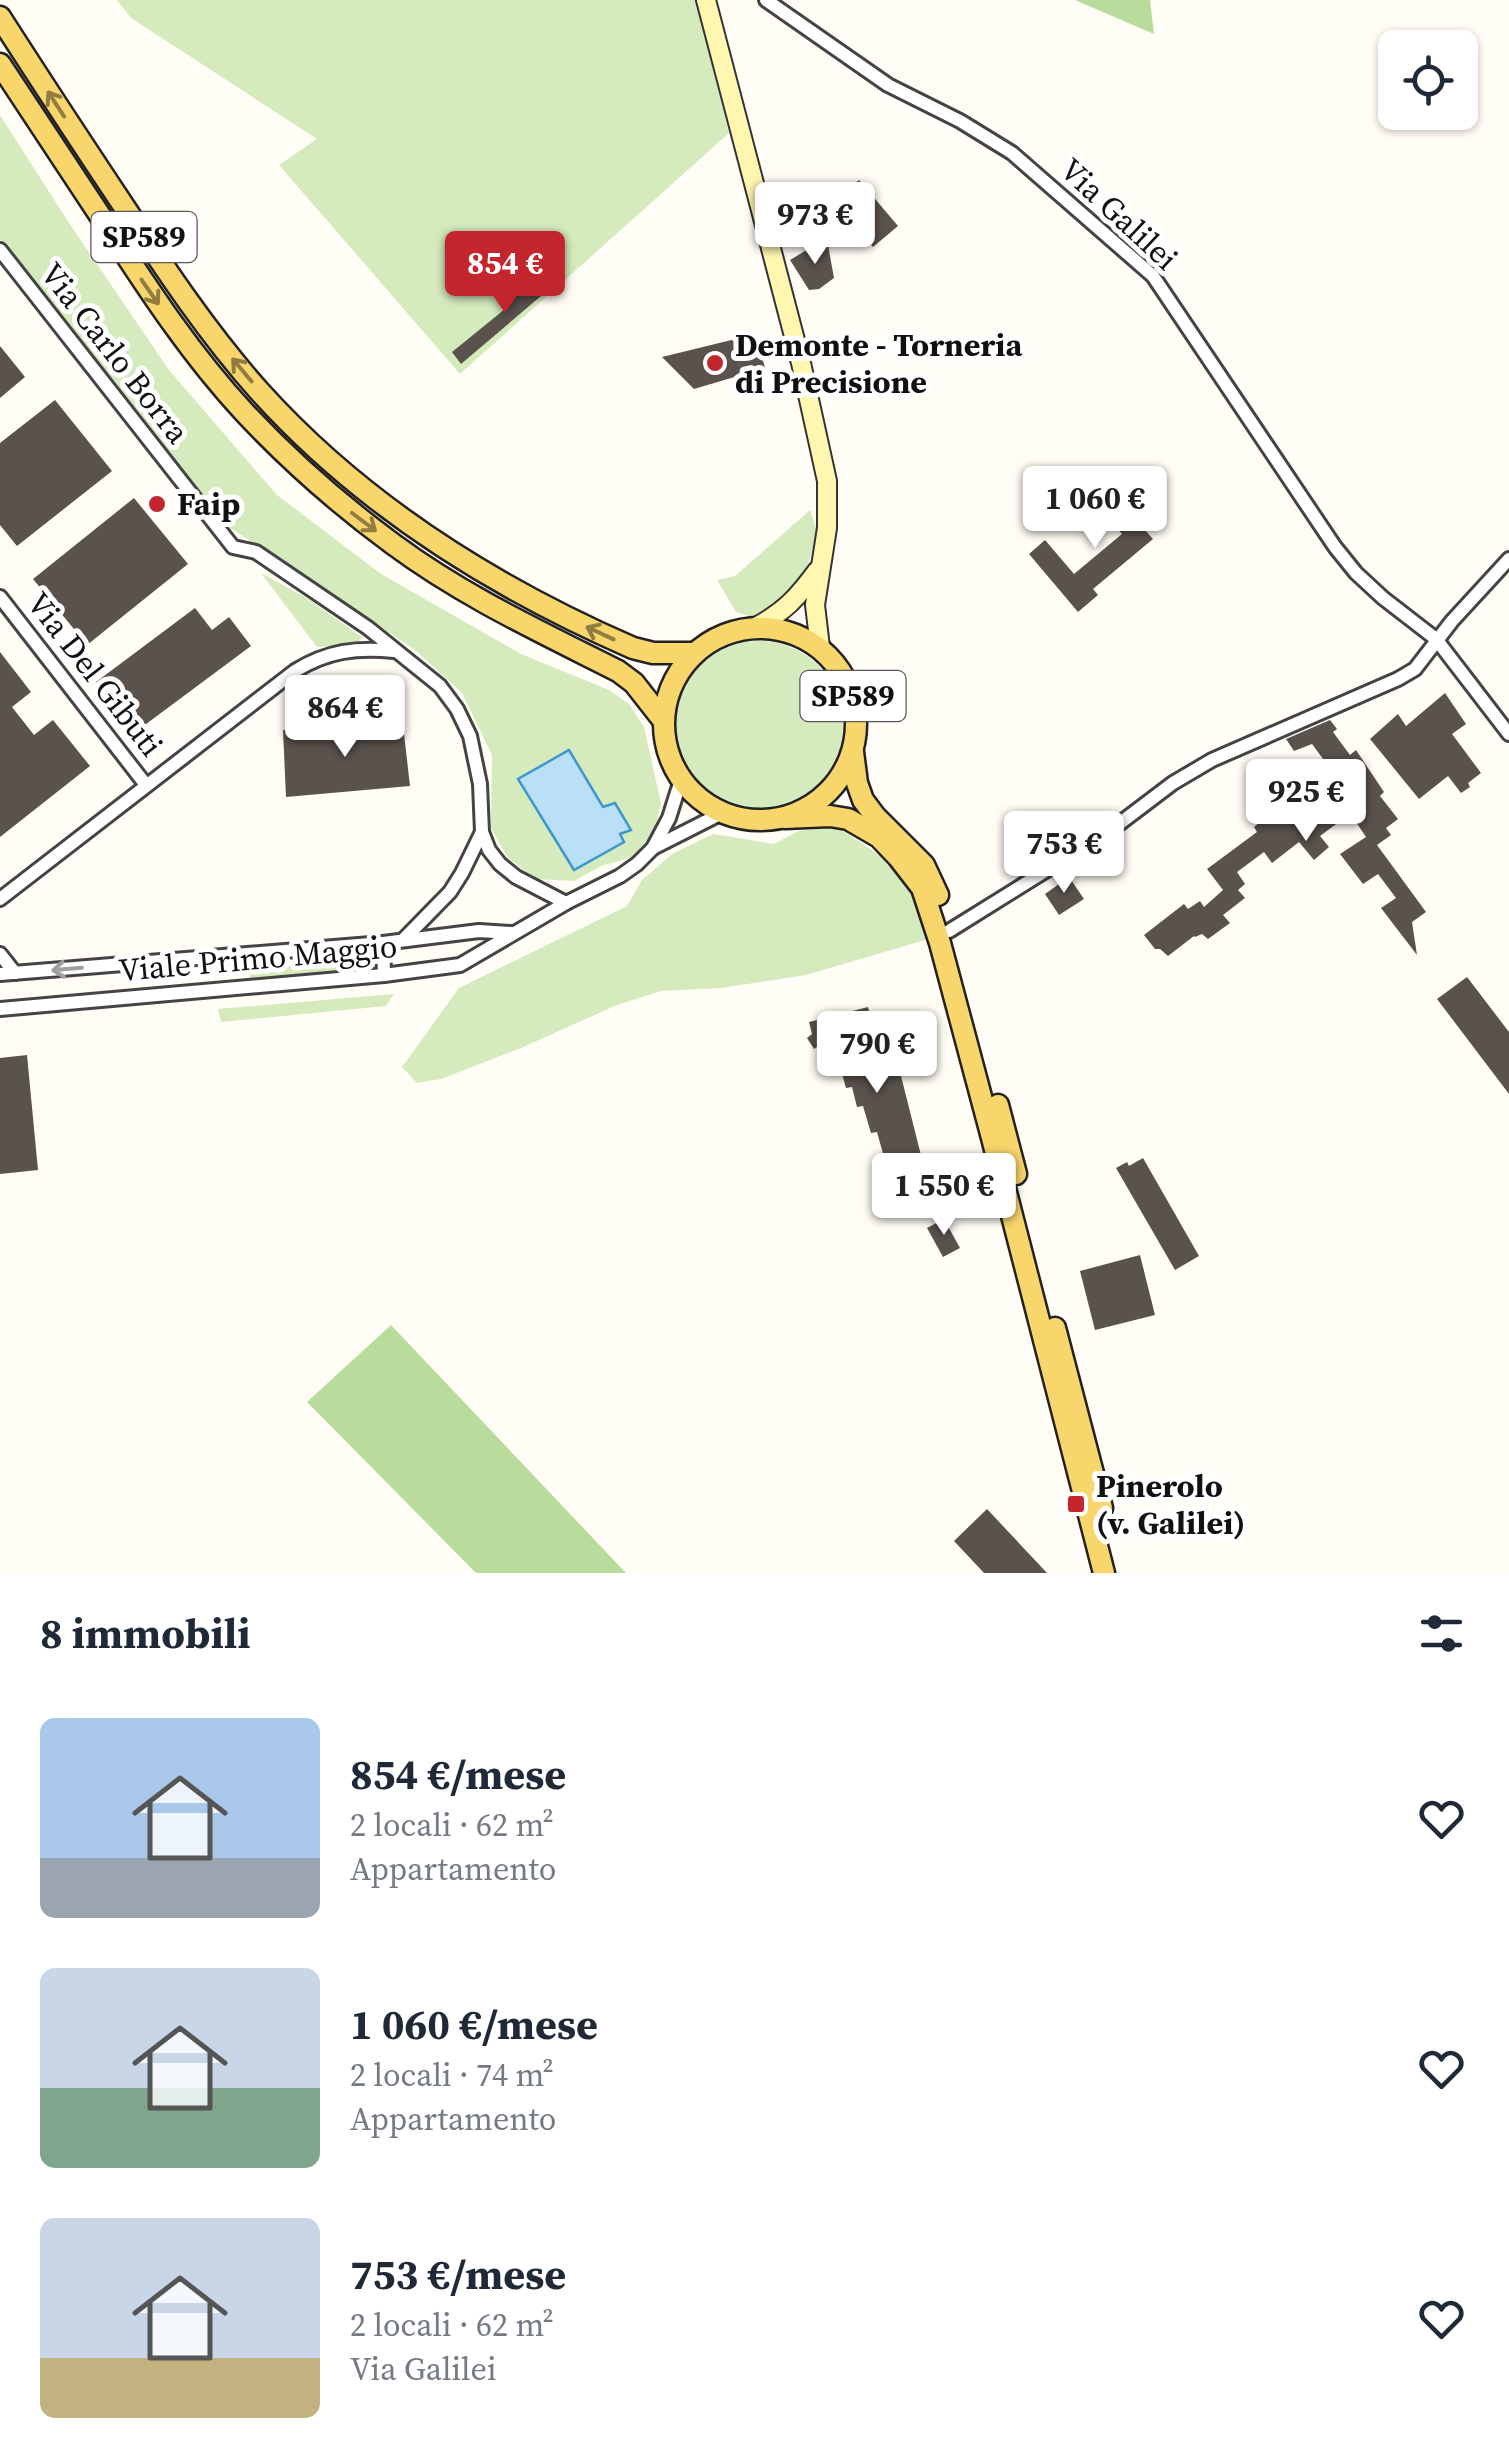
<!DOCTYPE html>
<html lang="it">
<meta charset="utf-8">
<style>
body{margin:0;font-family:"Source Serif 4",serif;background:#f2f2f3;color:#1f2937;height:100vh;display:flex;flex-direction:column;font-size:38px;white-space:nowrap}
*{box-sizing:border-box;margin:0}
p{font-size:32px;color:#747a83}
.icon{flex:none;width:55px;height:55px;fill:none;stroke:currentColor;stroke-width:2;stroke-linecap:round;stroke-linejoin:round}
.map{position:relative;height:1573px;overflow:hidden}
.drawer{display:flex;flex-direction:column;background:#fff;flex:1}
.drawer>*{flex:none}
.controls{position:absolute;left:1378px;top:30px;display:grid;gap:20px}
.controls a{display:grid;place-items:center;width:100px;height:100px;border-radius:15px;background:#fff;box-shadow:0 2px 8px #0004;font-size:50px}
.price{position:absolute;translate:-50% -85px;padding:0 22px;border-radius:10px;background:#fff;color:#222;font-size:32px;line-height:65px;filter:drop-shadow(0 2px 5px #0008)}
.price::after{content:'';position:absolute;left:50%;top:60px;width:30px;height:22px;margin-left:-15px;background:inherit;clip-path:polygon(0 0,100% 0,50% 100%)}
.price.on{background:#c4262e;color:#fff}
ul{padding:0;list-style:none}
li{display:flex;align-items:center;gap:30px;height:250px;padding:0 40px}
li span{display:grid;place-items:center;flex:none;width:280px;height:200px;border-radius:15px;color:#555}
li>.icon{margin-inline-start:auto}
span .icon{width:120px;height:120px;fill:#fffc;stroke-width:1}
li b{font-size:42px}
h2{display:flex;justify-content:space-between;align-items:center;height:120px;padding:0 40px;font-size:42px}
.map>svg:first-child{display:block}
.green{fill:#d5ebbd}
.forest{fill:#b9dc9c}
.water{fill:#b9e0f7;stroke:#3f96cf;stroke-width:2.5}
.building{fill:#5a524d}
.lines{fill:none;stroke-linecap:round;stroke-linejoin:round}
.street-casing{stroke:#444;stroke-width:18}
.secondary-casing{stroke:#333;stroke-width:22}
.primary-casing{stroke:#222;stroke-width:25}
.street{stroke:#fff;stroke-width:12}
.secondary{stroke:#fff6b0;stroke-width:18}
.primary{stroke:#f9d66b;stroke-width:20}
.oneway{stroke:#917d42}
.oneway2{stroke:#a0a0a0}
.poi-dot{fill:#c4262e;stroke:#fff;stroke-width:4}
.labels{text-anchor:middle;stroke-width:10;stroke-linejoin:round;paint-order:stroke}
.shield{fill:#fff;stroke:#585858;stroke-width:2.5}
.shield-label{font-size:30px;font-weight:bold;fill:#111}
.street-label{font-size:32px;fill:#111;stroke:#fff}
.poi-label{font-size:32px;font-weight:bold;fill:#111;stroke:#fff;text-anchor:start}
</style>
<div class="map">
<svg width="1509" height="1573" viewBox="0 0 1509 1573">
<rect width="100%" height="100%" fill="#fffdf5"/>
<!-- green -->
<g class="green">
<path d="M117,0H695L729,133L460,374L279,165L317,139L131,18Z"/>
<path d="M0,115L69,223L169,370L277,495L381,574L521,654L609,690L629,704L644,727L661,803L655,830L633,857L601,866L574,881L535,879L507,857L491,828L492,755L462,693L414,649L223,523L173,464L0,239Z"/>
<path d="M810,510L817,531L805,578L783,605L756,618L736,612L717,580L735,576Z"/>
<path d="M261,573L305,597L362,637L358,644L317,647Z"/>
<circle cx="759" cy="725" r="84"/>
<path d="M837,827L887,860L922,904L932,938L806,975L721,988L661,991L617,1005L521,1048L441,1079L417,1083L402,1067L459,988L627,906L642,880L672,854L713,834L774,844L798,831Z"/>
<path d="M356,960L360,964V970L355,974L250,982L249,970Z"/>
<path d="M394,994L386,1006L221,1022L218,1009Z"/>
</g>
<!-- forest -->
<g class="forest">
<path d="M1075,0H1150L1154,34Z"/>
<path d="M391,1325L626,1573H476L307,1402Z"/>
</g>
<!-- water -->
<path class="water" d="M569,750L603,807L615,803L631,830L620,834L624,842L574,870L518,779Z"/>
<!-- building -->
<g class="building">
<path d="M859,180L898,226L873,247L835,201Z"/>
<path d="M828,245L834,278L819,289L809,290L790,260L810,248Z"/>
<path d="M543,272L554,285L461,364L452,352L505,309L502,305Z"/>
<path d="M756,334L765,368L694,389L662,357Z"/>
<path d="M0,346L25,377L0,398Z"/>
<path d="M55,400L112,471L17,546L0,525V443Z"/>
<path d="M1095,475L1153,539L1093,589L1098,595L1078,612L1029,554L1045,540L1074,574L1122,534L1081,487Z"/>
<path d="M134,498L188,564L87,645L33,579Z"/>
<path d="M195,608L212,630L229,617L251,646L134,733L96,682Z"/>
<path d="M0,652L31,692L12,707L34,735L53,720L90,766L0,837Z"/>
<path d="M1445,693L1466,724L1452,734L1481,773L1468,783L1470,787L1461,793L1448,776L1419,799L1370,739L1398,714L1406,726Z"/>
<path d="M1330,720L1337,729L1333,732L1350,755L1356,750L1384,792L1380,796L1398,819L1386,828L1391,835L1377,845L1426,912L1412,922L1417,955L1381,908L1396,898L1378,874L1363,884L1340,854L1366,837L1352,816L1345,821L1343,819L1320,836L1329,847L1314,860L1299,842L1272,863L1264,852L1237,872L1245,884L1238,890L1245,898L1223,915L1230,923L1208,939L1202,934L1195,937L1194,936L1168,956L1160,949H1155L1144,935L1184,904L1188,909L1200,901L1204,907L1223,890L1207,869L1257,832L1254,827L1272,812L1276,816L1332,771L1312,744L1294,751L1286,739Z"/>
<path d="M403,725L410,786L286,797L283,730Z"/>
<path d="M1069,877L1084,899L1059,915L1045,894Z"/>
<path d="M1467,977L1509,1032V1094L1437,999Z"/>
<path d="M868,1007L883,1067L898,1064L932,1199L909,1205L893,1175L888,1160L885,1161L877,1132L871,1133L863,1106L857,1107L852,1087L846,1088L832,1037L814,1049L807,1038L812,1034L809,1022Z"/>
<path d="M27,1055L38,1170L0,1174V1058Z"/>
<path d="M1143,1158L1199,1256L1175,1270L1116,1168L1127,1162L1129,1166Z"/>
<path d="M944,1219L960,1248L943,1257L927,1228Z"/>
<path d="M1140,1255L1155,1315L1095,1330L1080,1271Z"/>
<path d="M987,1509L1047,1573H984L954,1541Z"/>
</g>
<g class="lines">
<defs>
<g id="street">
<path d="M766,0L888,85L960,121L1012,153L1153,276L1335,547L1356,573L1383,598L1436,639L1509,734"/>
<path d="M0,250L233,547L256,552L368,628L440,686L457,709L470,736L480,784L482,832L489,850L500,864L516,877L566,903"/>
<path d="M0,597L146,785"/>
<path d="M653,848L669,818L681,780"/>
<path d="M0,899L295,671C327,651 357,647 394,651"/>
<path d="M949,931L1111,830L1173,783L1212,760L1398,679L1415,669L1452,621L1509,559"/>
<path d="M403,940L450,892L462,873L482,832"/>
<path d="M383,943L384,975"/>
<path d="M0,954L15,973"/>
<path d="M0,974L383,943L479,931L511,933"/>
<path d="M0,1009L384,975L460,965L566,903L620,876L637,864L653,848L722,813"/>
</g>
<g id="secondary">
<path d="M706,0L801,363L827,481V528L815,605L820,647"/>
<path d="M756,627C785,611 797,598 817,571"/>
</g>
<g id="primary">
<path d="M0,17C41,81 83,145 125,208C167,272 209,335 260,392C363,506 493,587 633,648L653,653H694"/>
<path d="M0,64C35,117 70,170 105,223C148,289 191,355 245,413C290,461 340,505 393,544C463,596 541,632 618,671L634,683L663,720"/>
<circle cx="760" cy="724" r="96"/>
<path d="M853,752L857,783L863,800L875,816L924,865L938,895"/>
<path d="M785,818L830,816L848,819L879,837L898,857L922,888L940,943L991,1134L1104,1573"/>
<path d="M998,1105L1016,1174"/>
<path d="M1055,1328L1102,1508"/>
</g>
</defs>
<!-- street casing -->
<use href="#street" class="street-casing"/>
<!-- secondary casing -->
<use href="#secondary" class="secondary-casing"/>
<!-- primary casing -->
<use href="#primary" class="primary-casing"/>
<!-- street -->
<use href="#street" class="street"/>
<!-- secondary -->
<use href="#secondary" class="secondary"/>
<!-- primary -->
<use href="#primary" class="primary"/>
</g>
<!-- one-way arrows -->
<defs><path id="oneway-shaft" d="M-6 0H5M1.5-3L5.5 0L1.5 3" fill="none" stroke-width="1.6" stroke-linecap="round" stroke-linejoin="round" transform="scale(2.5)"/></defs>
<g class="oneway">
<use href="#oneway-shaft" transform="translate(56 104) rotate(-123)"/>
<use href="#oneway-shaft" transform="translate(150 292) rotate(55)"/>
<use href="#oneway-shaft" transform="translate(242 370) rotate(-130)"/>
<use href="#oneway-shaft" transform="translate(364 522) rotate(37)"/>
<use href="#oneway-shaft" transform="translate(600 633) rotate(-155)"/>
</g>
<use class="oneway2" href="#oneway-shaft" transform="translate(67 969) rotate(175)"/>
<!-- markers -->
<g class="poi-dot">
<circle cx="715" cy="363" r="10"/>
<circle cx="157" cy="504" r="10"/>
<rect x="1066" y="1494" width="20" height="20" rx="5"/>
</g>
<g class="labels">
<!-- shield labels -->
<g class="shield">
<rect x="91.5" y="212" width="105" height="50" rx="8"/>
<rect x="800.5" y="671" width="105" height="50" rx="8"/>
</g>
<g class="shield-label">
<text x="144" y="247">SP589</text>
<text x="853" y="706">SP589</text>
</g>
<!-- street labels -->
<g class="street-label">
<text transform="translate(1119 214) rotate(43)" y="11">Via Galilei</text>
<text transform="translate(115 353) rotate(52)" y="11">Via Carlo Borra</text>
<text transform="translate(95 674) rotate(52)" y="11">Via Del Gibuti</text>
<text transform="translate(258 958) rotate(-5)" y="11">Viale Primo Maggio</text>
</g>
<!-- poi labels -->
<g class="poi-label">
<text x="735" y="356">Demonte - Torneria<tspan x="735" dy="37">di Precisione</tspan></text>
<text x="177" y="515">Faip</text>
<text x="1096" y="1497">Pinerolo<tspan x="1096" dy="37">(v. Galilei)</tspan></text>
</g>
</g>
</svg>
<div class="controls">
<a><svg class="icon" aria-label="locate" viewBox="0 0 24 24"><circle cx="12" cy="12" r="6"/><path d="M12 2v4M12 18v4M2 12h4M18 12h4"/></svg></a>
</div>
<b class="price" style="left:815px;top:267px">973 €</b>
<b class="price on" style="left:505px;top:316px">854 €</b>
<b class="price" style="left:1095px;top:551px">1 060 €</b>
<b class="price" style="left:345px;top:760px">864 €</b>
<b class="price" style="left:1306px;top:844px">925 €</b>
<b class="price" style="left:1064px;top:896px">753 €</b>
<b class="price" style="left:877px;top:1096px">790 €</b>
<b class="price" style="left:944px;top:1238px">1 550 €</b>
</div>
<section class="drawer">
<h2>8 immobili<svg class="icon" aria-label="filters" viewBox="0 0 24 24"><path d="M4 7h16M4 17h16"/><circle cx="9" cy="7" r="2"/><circle cx="15" cy="17" r="2"/></svg></h2>
<ul>
<li><span style="background:linear-gradient(#a9c7e8 70%,#9aa5b1 0)"><svg class="icon" aria-label="home" viewBox="0 0 24 24"><path d="M3 11l9-7 9 7M6 9v11h12V9"/></svg></span><div><b>854 €/mese</b><p>2 locali · 62 m²</p><p>Appartamento</p></div><svg class="icon" aria-label="heart" viewBox="0 0 24 24"><path d="M12 20l-8-8c-3-5 5-10 8-4 3-6 11-1 8 4z"/></svg></li>
<li><span style="background:linear-gradient(#c9d6e8 60%,#7fa58c 0)"><svg class="icon" aria-label="home" viewBox="0 0 24 24"><path d="M3 11l9-7 9 7M6 9v11h12V9"/></svg></span><div><b>1 060 €/mese</b><p>2 locali · 74 m²</p><p>Appartamento</p></div><svg class="icon" aria-label="heart" viewBox="0 0 24 24"><path d="M12 20l-8-8c-3-5 5-10 8-4 3-6 11-1 8 4z"/></svg></li>
<li><span style="background:linear-gradient(#c9d6e8 70%,#c2b280 0)"><svg class="icon" aria-label="home" viewBox="0 0 24 24"><path d="M3 11l9-7 9 7M6 9v11h12V9"/></svg></span><div><b>753 €/mese</b><p>2 locali · 62 m²</p><p>Via Galilei</p></div><svg class="icon" aria-label="heart" viewBox="0 0 24 24"><path d="M12 20l-8-8c-3-5 5-10 8-4 3-6 11-1 8 4z"/></svg></li>
</ul>
</section>
